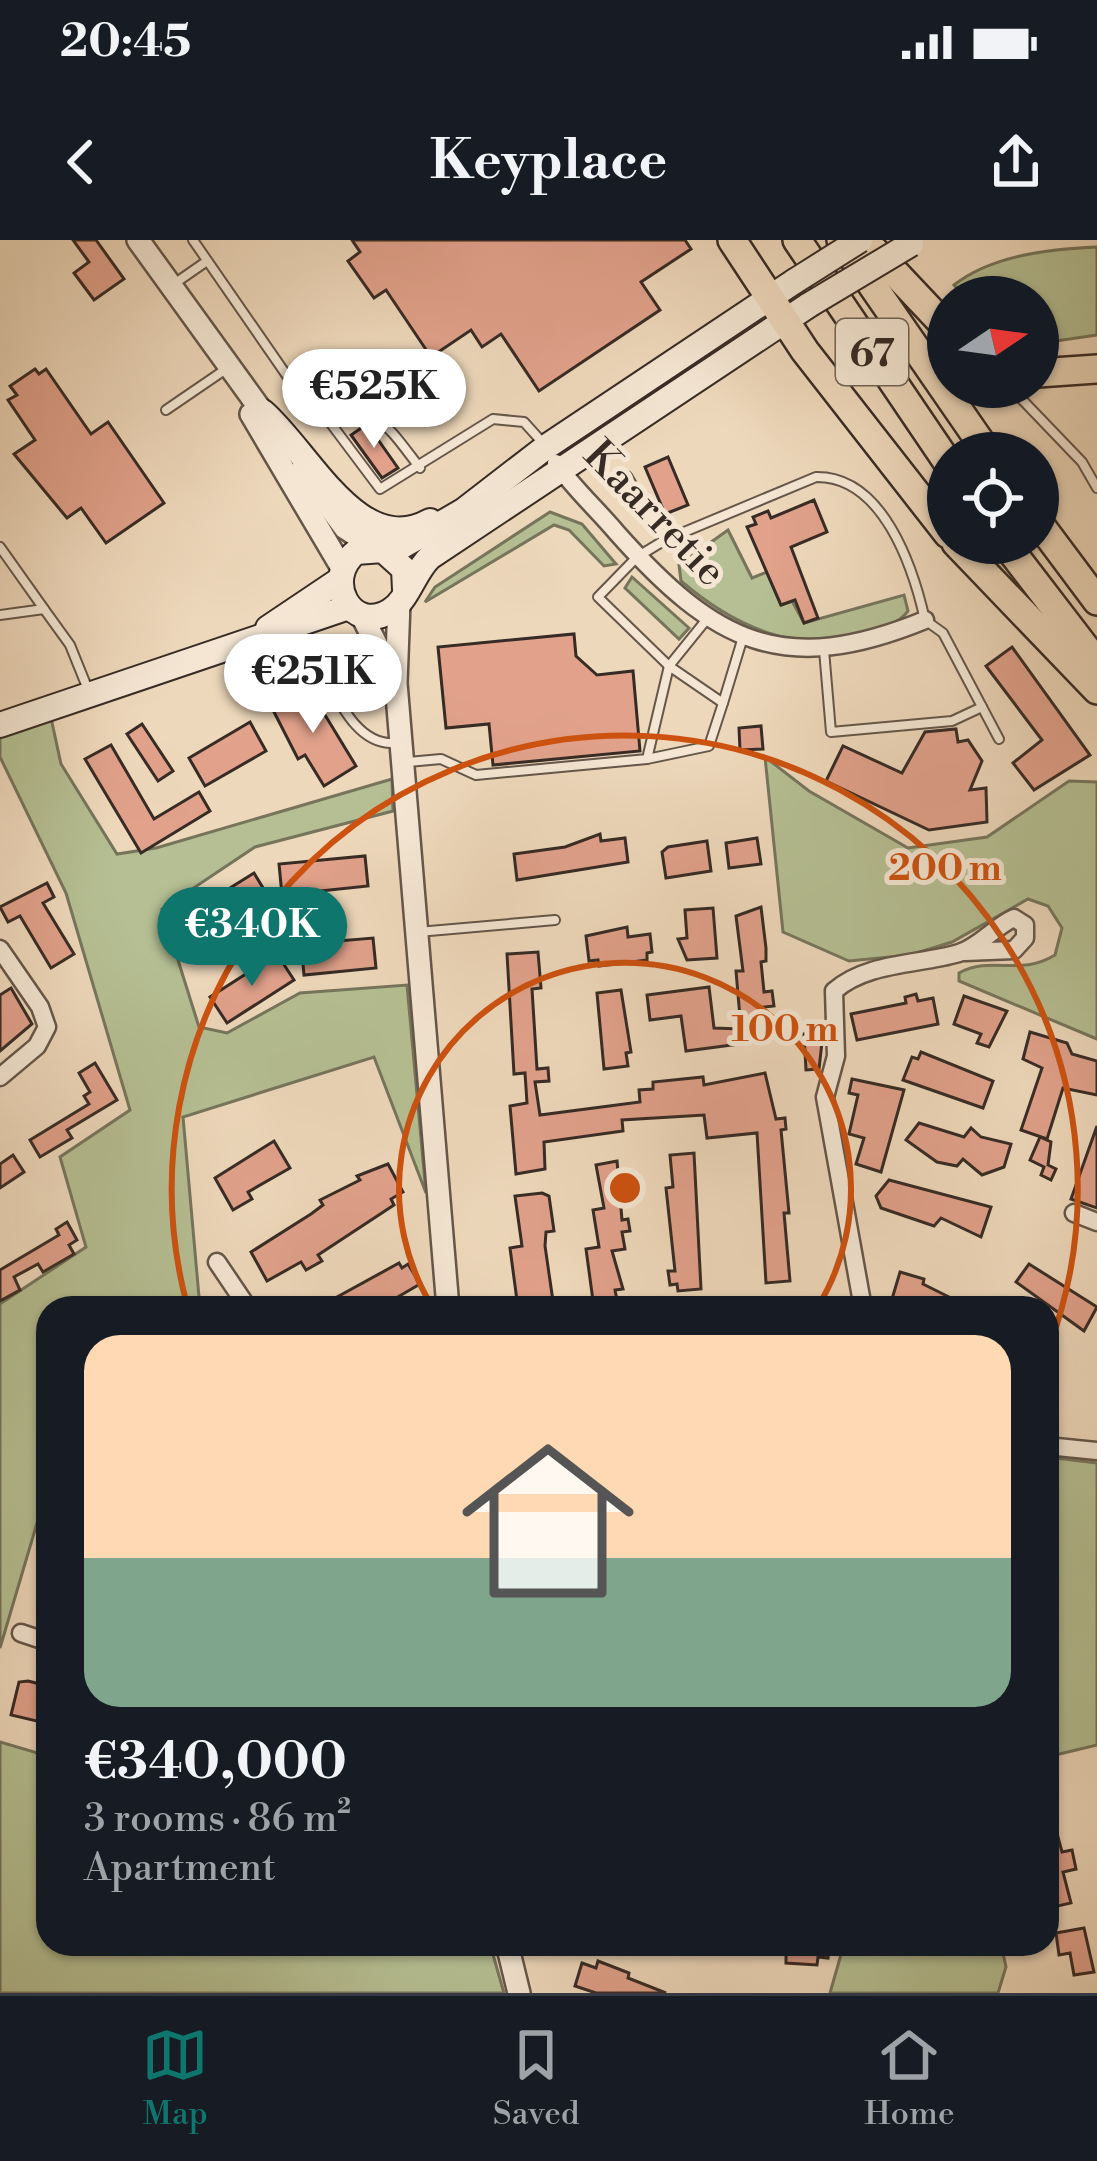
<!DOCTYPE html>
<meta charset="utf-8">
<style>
body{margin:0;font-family:"Libre Bodoni",serif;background:#242831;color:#f1f3f6;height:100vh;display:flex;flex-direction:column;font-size:45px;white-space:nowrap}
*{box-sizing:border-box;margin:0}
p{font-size:39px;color:#9ea1a6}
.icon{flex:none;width:66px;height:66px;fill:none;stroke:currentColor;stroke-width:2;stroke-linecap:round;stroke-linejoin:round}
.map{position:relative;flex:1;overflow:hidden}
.drawer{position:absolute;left:36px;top:1056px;width:1023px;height:660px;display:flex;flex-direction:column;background:#171b24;border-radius:36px;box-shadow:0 3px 9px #0004}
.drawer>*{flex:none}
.needle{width:78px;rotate:77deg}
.controls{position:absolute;left:927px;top:36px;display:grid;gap:24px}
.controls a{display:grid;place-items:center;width:132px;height:132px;border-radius:50%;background:#171b24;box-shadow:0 3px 9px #0004;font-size:60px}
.price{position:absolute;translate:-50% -102px;padding:0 27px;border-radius:42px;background:#fff;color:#222;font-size:39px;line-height:78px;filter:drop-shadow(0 3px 6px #0008)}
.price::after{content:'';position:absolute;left:50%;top:72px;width:36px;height:27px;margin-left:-18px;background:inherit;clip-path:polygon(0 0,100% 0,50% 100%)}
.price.selected{background:#0f766e;color:#fff}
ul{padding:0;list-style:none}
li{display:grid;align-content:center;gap:24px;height:636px;padding:0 48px}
li span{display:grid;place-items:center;height:372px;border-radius:36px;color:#555}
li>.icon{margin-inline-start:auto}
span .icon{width:216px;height:216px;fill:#fffc;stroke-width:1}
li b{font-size:51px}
.status{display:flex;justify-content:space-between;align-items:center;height:84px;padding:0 60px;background:#171b24;direction:ltr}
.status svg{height:33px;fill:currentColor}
header{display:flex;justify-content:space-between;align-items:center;height:156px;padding:0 48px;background:#171b24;font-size:54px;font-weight:700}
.tabs{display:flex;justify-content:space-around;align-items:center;height:168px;border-top:3px solid #363941;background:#171b24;font-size:33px;color:#9ea1a6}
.tabs a{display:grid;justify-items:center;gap:6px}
.tabs .selected{color:#0f766e}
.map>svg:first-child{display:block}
.green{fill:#b5bf93;stroke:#76755c;stroke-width:3}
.building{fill:#e1a18b;stroke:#372b25;stroke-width:3}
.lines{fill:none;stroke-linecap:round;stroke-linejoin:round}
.service-casing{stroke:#65564a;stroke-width:12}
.minor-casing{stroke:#65564a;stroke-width:21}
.tertiary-casing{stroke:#65564a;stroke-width:26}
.secondary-casing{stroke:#372b25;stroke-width:28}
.trunk-casing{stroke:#372b25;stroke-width:32}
.service{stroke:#f4e6d3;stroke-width:8}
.minor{stroke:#f4e6d3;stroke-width:16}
.tertiary{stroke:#f4e6d3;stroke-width:21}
.secondary{stroke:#f4e6d3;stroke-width:24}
.trunk{stroke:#eed8bb;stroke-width:27}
.secondary-bridge-casing{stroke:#372b25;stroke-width:28;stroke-linecap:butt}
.secondary-bridge{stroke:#f4e6d3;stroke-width:24}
.ring{fill:none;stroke:#cd5210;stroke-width:6}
.labels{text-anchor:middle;stroke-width:10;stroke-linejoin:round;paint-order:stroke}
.shield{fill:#f4e6d3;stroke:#706359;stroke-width:3}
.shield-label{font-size:39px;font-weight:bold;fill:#372b25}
.street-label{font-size:42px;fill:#372b25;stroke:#f4e6d3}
.centre{fill:#cd5210;stroke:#f4e6d3;stroke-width:6}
.ring-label{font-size:36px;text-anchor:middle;font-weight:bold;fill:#cd5210;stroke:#f4e6d3;stroke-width:10;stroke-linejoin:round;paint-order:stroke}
</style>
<div class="status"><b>20:45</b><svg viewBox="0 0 49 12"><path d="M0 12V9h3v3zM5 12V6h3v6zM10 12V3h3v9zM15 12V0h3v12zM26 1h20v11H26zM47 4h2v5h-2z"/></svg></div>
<header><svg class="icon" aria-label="back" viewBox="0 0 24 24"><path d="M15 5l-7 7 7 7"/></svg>Keyplace<svg class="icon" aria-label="share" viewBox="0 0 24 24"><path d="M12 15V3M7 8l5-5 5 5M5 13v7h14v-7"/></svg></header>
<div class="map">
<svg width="1097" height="1753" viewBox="0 0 1097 1753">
<rect width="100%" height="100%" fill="#eed8bb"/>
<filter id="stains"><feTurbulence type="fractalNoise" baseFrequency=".00167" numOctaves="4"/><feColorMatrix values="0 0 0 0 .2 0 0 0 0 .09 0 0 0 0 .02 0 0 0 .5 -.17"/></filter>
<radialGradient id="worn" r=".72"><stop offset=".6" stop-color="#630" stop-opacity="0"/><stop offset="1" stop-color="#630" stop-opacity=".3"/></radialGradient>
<!-- green -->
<g class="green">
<path d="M1097,7V95L1042,103L1038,57H964L954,45C992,15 1050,9 1097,7Z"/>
<path d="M550,272L582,284L616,324L604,326L569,290L554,285L425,362L435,347Z"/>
<path d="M728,290L752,338L767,332L781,365L792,361L804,383L904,355L908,371C897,385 885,387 868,393C800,418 732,385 681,341L679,325Z"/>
<path d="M632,337L689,388L679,399L625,348Z"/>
<path d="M51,478L61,524L117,614L156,608L392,539L393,571L255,607L162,669L199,787L227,793L300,753L407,745L426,953L374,817L183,877L200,1068H48V1246L0,1408V1064L86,1007L60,917L130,870L66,653L0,517V495Z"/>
<path d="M765,517L809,551L908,608L987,597L1069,541L1097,542V799L959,741V733C992,715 1019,737 1055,715L1062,688L1048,666L1028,659L952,702L910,715L849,721L783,692Z"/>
<path d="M1047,1217L1097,1223V1505L1047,1517Z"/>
<path d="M0,1502L48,1516V1704H490L504,1753H0Z"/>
<path d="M844,1704H1001L1006,1727L998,1753H830Z"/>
</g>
<!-- building -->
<g class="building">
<path d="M73,0H96L124,39L94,60L74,33L89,22Z"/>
<path d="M352,0H685L691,9L641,42L660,70L539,151L501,94L482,107L471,90L431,117L386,50L374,58L348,21L360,12Z"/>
<path d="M35,129L39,134L46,129L91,194L108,182L164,263L106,303L81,268L67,278L14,214L35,200L8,160L17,155L10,146Z"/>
<path d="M367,184L398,228L382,238L351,195Z"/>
<path d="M668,217L688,265L665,274L645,227Z"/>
<path d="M814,260L827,292L791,307L818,378L804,383L795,360L781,365L747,287L756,284L753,277L768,271L771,278Z"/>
<path d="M574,394L576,416L597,435L633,431L640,511L493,525L489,484L446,488L438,407Z"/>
<path d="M1012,407L1090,515L1034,550L1013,523L1042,500L986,426Z"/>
<path d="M308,447L356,526L324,546L305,515L298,519L272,468Z"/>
<path d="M250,482L266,511L205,546L189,518Z"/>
<path d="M142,484L173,531L158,541L127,494Z"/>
<path d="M761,486L763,509L740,510L739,488Z"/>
<path d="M956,489L958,502L968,500L982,521L970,550L986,548L987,582L929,590L826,541L843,506L902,533L925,492Z"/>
<path d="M111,505L154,579L199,552L210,571L141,613L85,519Z"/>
<path d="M600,594L601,601L625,598L628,622L517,640L514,614L565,607Z"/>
<path d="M757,598L761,624L729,628L726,603Z"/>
<path d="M707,601L711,631L666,638L662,612L668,607Z"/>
<path d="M365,616L368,646L282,655L279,624Z"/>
<path d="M254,633L271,661L202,704L185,676Z"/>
<path d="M47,643L54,657L43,663L74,714L51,728L20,676L8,682L0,667Z"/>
<path d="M761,667L766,708V721L761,722L764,752L772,751L774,766L764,767L769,800L686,811L681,776L650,780L647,755L709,747L714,788L741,789L736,731H743L736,676Z"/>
<path d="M713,668L717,718L687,720L678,699L687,698L685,670Z"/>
<path d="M627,687L628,697L650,694L652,712L647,713V720L599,726L598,720L589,721L586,696Z"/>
<path d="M373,698L376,728L304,735L301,704Z"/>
<path d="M538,712L541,748L532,749L537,829L548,828L549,841L535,842L540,875L640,862L639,850L653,849V842L703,837L704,845L765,833L776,879L785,878L786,889L781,890L789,973H784L790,1041L766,1043L757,893L707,898L704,875L622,880L623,891L544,902L545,929L516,934L510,866L527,863L525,833L514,834L507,714Z"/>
<path d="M277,714L294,740L227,783L210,757Z"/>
<path d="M11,748L32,784L0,811V755Z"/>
<path d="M621,750L631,812L626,813L628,826L604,829L597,753Z"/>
<path d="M916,754L918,761L933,758L938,784L857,800L851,774L906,763L905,757Z"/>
<path d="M964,756L1007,771L989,807L977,803L981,794L954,784Z"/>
<path d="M1030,792L1067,803L1072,814L1097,821V855L1063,848L1047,899L1021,890L1042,828L1023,819Z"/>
<path d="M823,793L819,829L806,830L804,794Z"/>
<path d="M921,812L993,841L983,868L903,840L912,817L918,819Z"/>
<path d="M95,823L117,860L67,890L72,898L40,917L30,900L89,864L84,856L90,852L79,833Z"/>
<path d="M852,839L904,850L881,932L856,924L864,898L849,894L858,855L849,853Z"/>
<path d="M919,883L964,897L971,888L981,897L1011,904L1004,927L982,935L963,919L957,926L937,922L906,900Z"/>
<path d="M1097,886V968L1071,959Z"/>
<path d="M1040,897L1051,902L1048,925L1056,929L1051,940L1041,935L1044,927L1030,920Z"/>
<path d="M274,901L290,928L248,952L252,959L233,970L215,938Z"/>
<path d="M694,913L701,1049L678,1051L677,1044L670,1045L668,1031H675L666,948L673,947L670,915Z"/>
<path d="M13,915L24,932L0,948V924Z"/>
<path d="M617,921L622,980L628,979L630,991L622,992L625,1009L612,1011L623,1049L615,1050L618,1065L594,1068L586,1009L599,1007L593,970L604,968L596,925Z"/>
<path d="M388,924L403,952L391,959L394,965L318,1015L322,1021L306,1030L301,1022L267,1041L251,1012L311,974L323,965L320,960L360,940L357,936Z"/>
<path d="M889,940L991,967L981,997L941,978L934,986L881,968L876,956Z"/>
<path d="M542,953L549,956L554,991L546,992L545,1006L554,1068H518L510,1008L522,1006L515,956Z"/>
<path d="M67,982L77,1000L69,1005L74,1014L43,1032L38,1024L14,1037L20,1050L0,1061V1030L59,995L56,989Z"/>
<path d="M399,1023L402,1028L408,1024L420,1044L379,1068H317Z"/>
<path d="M1029,1024L1097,1067L1084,1091L1016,1042Z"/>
<path d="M900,1032L924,1039L923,1044L971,1068H911L892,1059Z"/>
<path d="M28,1441L48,1446L45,1483L11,1475L19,1442Z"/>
<path d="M1051,1571L1062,1612L1072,1610L1076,1629L1063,1632L1071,1663L1049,1668L1047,1572Z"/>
<path d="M1084,1688L1094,1732L1074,1735L1070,1713L1059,1715L1056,1693Z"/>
<path d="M786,1704H829L828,1718L818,1717L817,1725L786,1723Z"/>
<path d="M598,1721L629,1733L628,1738L666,1753H596L575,1746L582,1723L596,1728Z"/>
</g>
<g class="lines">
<defs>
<g id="service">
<path d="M193,0L292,143L302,145L380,249L493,179L524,182L543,203"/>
<path d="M171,46L207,21"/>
<path d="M1010,147L1082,222L1097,248"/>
<path d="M166,170L226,129"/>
<path d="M321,173C380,167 386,184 420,228"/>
<path d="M627,236L665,300"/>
<path d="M0,307L44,369"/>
<path d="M0,375L44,369L70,405L89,452"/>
<path d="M743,397L723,463L669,426L598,357L637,317L665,300L816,237C883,236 913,327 925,380L943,393L999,499"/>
<path d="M824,410L831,492L952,481L982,467"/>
<path d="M317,423C336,454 355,506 395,503"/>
<path d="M647,519L709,506L723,463"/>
<path d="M408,522L441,519L476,535L647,519L669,426L707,379"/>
<path d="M418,692L555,680"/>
</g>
<g id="minor">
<path d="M556,223C574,249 597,269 617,293C715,403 783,438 925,380"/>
<path d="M0,709L40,767L47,787L37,806L0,837"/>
<path d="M1074,973L1097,982"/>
<path d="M217,1022L248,1068"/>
<path d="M863,1068L825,857L836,816L834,751C867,722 918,725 959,713C979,707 994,687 1014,678L1025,685V698L1014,710L965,712"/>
<path d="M1047,1206L1097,1211"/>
<path d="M21,1393L48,1402"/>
</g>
<g id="tertiary">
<path d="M138,0L271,184"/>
<path d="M251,174L342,328"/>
<path d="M302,230L345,288L376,308"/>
<path d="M399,363L396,443L448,1068"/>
<path d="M361,374L393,437"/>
<path d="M507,1704L519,1753"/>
</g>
<g id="secondary">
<path d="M263,172C310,213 359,320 430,281"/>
<path d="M390,313L463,271L546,207L795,41"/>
<path d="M405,350L404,329L383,310L356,312C322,339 351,395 390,371C408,360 414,332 430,317L809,65"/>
<path d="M268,388L338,341"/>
<path d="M0,485L349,367"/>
</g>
<g id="trunk">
<path d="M732,0L805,111L948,294"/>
<path d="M797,0L948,223"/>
<path d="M841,0L988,213"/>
<path d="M864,0L948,89"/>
<path d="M1038,133L1097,129"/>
<path d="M1038,282L1097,361"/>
<path d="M956,303L1097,450"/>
<path d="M1005,303L1097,423"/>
</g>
</defs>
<!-- service casing -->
<use href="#service" class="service-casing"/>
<!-- minor casing -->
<use href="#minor" class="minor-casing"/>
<!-- tertiary casing -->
<use href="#tertiary" class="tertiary-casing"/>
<!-- secondary casing -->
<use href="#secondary" class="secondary-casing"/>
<!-- trunk casing -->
<use href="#trunk" class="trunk-casing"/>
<!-- service -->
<use href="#service" class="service"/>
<!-- minor -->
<use href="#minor" class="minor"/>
<!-- tertiary -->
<use href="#tertiary" class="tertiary"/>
<!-- secondary -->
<use href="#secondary" class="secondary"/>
<!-- trunk -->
<use href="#trunk" class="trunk"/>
<defs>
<g id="secondary-bridge">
<path d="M795,41L860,0"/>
<path d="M809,65L911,4"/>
</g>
</defs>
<!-- secondary-bridge casing -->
<use href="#secondary-bridge" class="secondary-bridge-casing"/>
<!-- secondary-bridge -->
<use href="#secondary-bridge" class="secondary-bridge"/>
</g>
<!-- distance rings -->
<g class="ring">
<path d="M433 1068A226 226 0 1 1 817 1068"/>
<path d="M187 1065A453 453 0 1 1 1048 1110"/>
</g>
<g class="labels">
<!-- shield labels -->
<rect class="shield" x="836" y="79" width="72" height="66" rx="9"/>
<g class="shield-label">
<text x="872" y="126">67</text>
</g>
<!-- street labels -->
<g class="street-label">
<text transform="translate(656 272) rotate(46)" y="15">Kaarretie</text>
</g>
</g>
<circle cx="625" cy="948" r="18" class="centre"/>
<g class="ring-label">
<text x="945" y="640">200 m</text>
<text x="785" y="801">100 m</text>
</g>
<rect width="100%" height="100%" filter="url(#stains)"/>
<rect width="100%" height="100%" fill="url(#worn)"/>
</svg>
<div class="controls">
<a><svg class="needle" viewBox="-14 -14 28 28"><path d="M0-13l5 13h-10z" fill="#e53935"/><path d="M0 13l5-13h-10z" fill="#9ea1a6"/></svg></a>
<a><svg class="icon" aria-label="locate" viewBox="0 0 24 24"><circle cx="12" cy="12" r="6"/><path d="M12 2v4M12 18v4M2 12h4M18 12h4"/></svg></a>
</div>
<b class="price" style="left:374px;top:211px">€525K</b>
<b class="price" style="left:313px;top:496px">€251K</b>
<b class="price selected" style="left:252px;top:749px">€340K</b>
<section class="drawer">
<ul>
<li><span style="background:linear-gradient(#ffd9b3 60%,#7fa58c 0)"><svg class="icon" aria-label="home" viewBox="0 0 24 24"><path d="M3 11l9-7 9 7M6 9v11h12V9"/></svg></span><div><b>€340,000</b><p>3 rooms · 86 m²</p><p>Apartment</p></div></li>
</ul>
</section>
</div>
<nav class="tabs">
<a class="selected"><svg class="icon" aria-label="map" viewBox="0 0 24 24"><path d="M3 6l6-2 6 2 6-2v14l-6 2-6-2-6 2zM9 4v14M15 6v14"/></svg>Map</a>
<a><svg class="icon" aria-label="saved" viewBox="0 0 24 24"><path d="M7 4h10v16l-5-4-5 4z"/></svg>Saved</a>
<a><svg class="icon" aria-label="home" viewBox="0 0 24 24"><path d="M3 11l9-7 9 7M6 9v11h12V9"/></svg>Home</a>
</nav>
